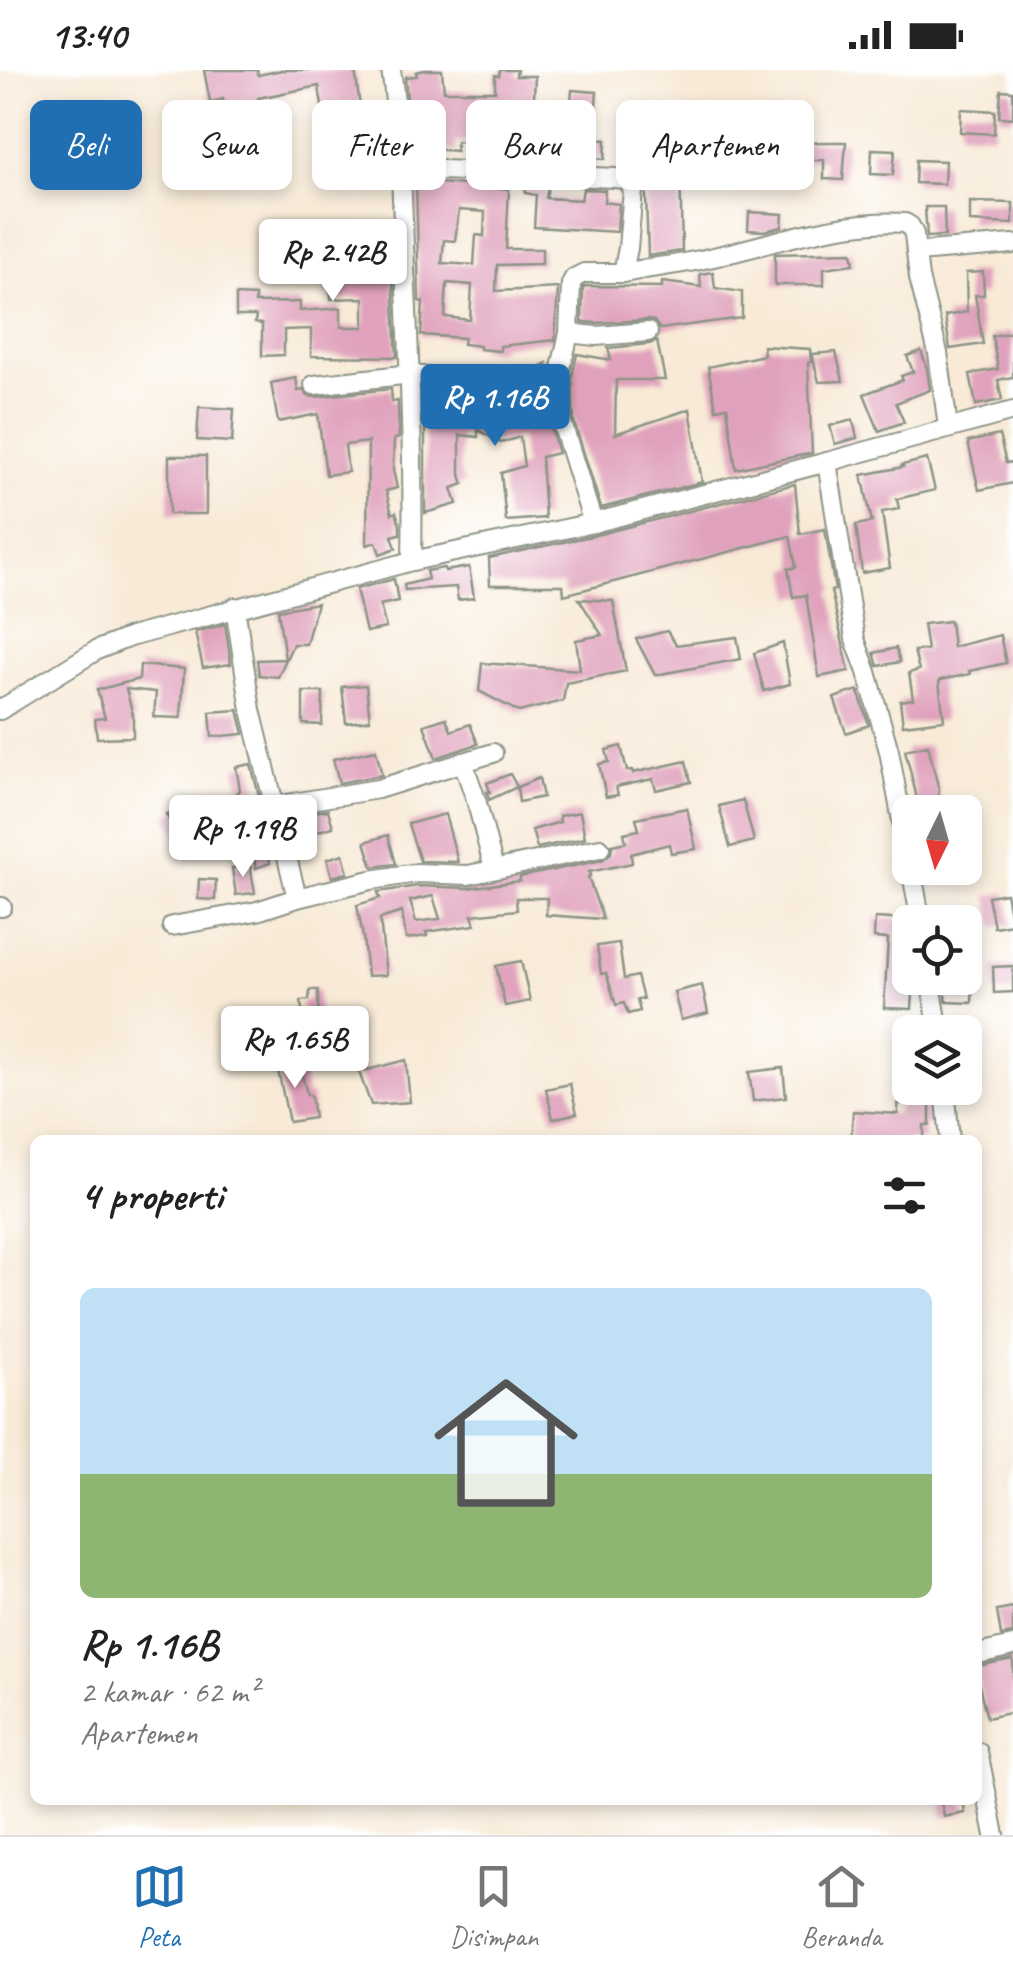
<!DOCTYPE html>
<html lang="id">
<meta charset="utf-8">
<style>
body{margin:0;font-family:Caveat,sans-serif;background:#f6f6f6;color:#222;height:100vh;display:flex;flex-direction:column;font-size:38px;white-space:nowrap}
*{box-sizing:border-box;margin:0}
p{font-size:32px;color:#767676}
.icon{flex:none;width:55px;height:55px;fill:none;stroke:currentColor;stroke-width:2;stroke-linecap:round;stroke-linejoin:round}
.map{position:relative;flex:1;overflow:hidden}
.side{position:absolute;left:30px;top:1065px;width:952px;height:670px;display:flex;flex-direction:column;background:#fff;border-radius:15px;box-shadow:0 5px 15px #0003}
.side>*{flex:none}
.guide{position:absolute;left:30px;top:30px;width:955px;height:90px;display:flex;gap:20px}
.needle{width:65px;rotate:185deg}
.fabs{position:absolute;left:892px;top:725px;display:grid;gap:20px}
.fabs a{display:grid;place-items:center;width:90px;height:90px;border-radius:15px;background:#fff;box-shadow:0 5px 15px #0003;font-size:50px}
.price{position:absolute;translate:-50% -85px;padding:0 22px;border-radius:10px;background:#fff;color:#222;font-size:32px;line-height:65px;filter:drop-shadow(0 2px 5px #0008)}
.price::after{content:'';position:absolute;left:50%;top:60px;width:30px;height:22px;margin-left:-15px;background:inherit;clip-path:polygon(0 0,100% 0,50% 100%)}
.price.active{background:#1f6fb2;color:#fff}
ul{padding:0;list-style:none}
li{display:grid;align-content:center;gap:20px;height:530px;padding:0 50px}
li span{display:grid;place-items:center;height:310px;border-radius:15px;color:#555}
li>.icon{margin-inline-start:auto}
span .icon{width:180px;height:180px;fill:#fffc;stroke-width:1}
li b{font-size:42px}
h2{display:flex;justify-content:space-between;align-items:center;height:120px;padding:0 50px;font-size:42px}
.chip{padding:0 35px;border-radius:15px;background:#fff;box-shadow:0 5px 15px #0003;font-size:35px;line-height:90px}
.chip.active{background:#1f6fb2;color:#fff}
.status{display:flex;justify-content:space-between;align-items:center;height:70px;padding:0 50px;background:#fff;direction:ltr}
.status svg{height:28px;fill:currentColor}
.tabs{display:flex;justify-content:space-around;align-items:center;height:140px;border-top:2px solid #e0e0e0;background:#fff;font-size:28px;color:#767676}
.tabs a{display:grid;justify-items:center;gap:5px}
.tabs .active{color:#1f6fb2}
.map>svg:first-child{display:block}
.building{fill:#e0a1bc;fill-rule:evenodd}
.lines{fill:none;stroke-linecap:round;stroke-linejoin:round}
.street-casing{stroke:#8c9486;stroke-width:22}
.street{stroke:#fff;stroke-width:18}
</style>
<div class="status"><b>13:40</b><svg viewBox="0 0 49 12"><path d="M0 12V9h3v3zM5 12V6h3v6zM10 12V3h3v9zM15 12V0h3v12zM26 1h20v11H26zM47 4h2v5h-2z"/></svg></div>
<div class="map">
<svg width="1013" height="1765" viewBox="0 0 1013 1765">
<rect width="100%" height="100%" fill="#fff"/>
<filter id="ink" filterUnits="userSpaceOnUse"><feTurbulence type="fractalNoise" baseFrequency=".01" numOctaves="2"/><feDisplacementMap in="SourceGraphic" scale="20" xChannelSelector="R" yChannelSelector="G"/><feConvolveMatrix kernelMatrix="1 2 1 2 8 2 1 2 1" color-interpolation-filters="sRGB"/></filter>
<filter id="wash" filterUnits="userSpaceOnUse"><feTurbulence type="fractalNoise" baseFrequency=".0048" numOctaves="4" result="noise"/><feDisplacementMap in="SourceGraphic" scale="40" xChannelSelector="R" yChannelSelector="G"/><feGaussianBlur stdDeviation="2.25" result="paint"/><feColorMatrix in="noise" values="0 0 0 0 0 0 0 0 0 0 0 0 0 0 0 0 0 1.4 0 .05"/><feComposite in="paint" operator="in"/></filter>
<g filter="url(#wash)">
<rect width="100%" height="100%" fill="#f8ead7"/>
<g id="blocks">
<!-- building -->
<g class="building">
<path d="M204,0H257L258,5L282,0H355L362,51L325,57L319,16L258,28L263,52L267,51L271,78L247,82L244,62L230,65L223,29L210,32Z"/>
<path d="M425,0H442L444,21H495V5L499,6L500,0H517L516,6H535L533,49L548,50L546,92L496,90L497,74L456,71V81L418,78V86H412L405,7L417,6L416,2Z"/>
<path d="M572,20L597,22L593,69L606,70L605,89L590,88V78L567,77Z"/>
<path d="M1001,20L1013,21V48L999,47Z"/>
<path d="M961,39L995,41L994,64L960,62Z"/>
<path d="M730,58L762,60L761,74L749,73L747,114L726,112Z"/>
<path d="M827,72H846L843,110L824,109V90H800L799,110H779V73Z"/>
<path d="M872,79L895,80L893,105L871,104Z"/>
<path d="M916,90L945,91L944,114L915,113Z"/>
<path d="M680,95L682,181L648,186L645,96Z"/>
<path d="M416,111L509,119L506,179H542V194L497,195L496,221L558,218L555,270L500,276V281L480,279V276L463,274L464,268L421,265L423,232L419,231ZM459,140L485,142L484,166L476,165L474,195L442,193L444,170L455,171ZM447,213L472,215L470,250L445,247Z"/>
<path d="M526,116L548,117L546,128L581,130L583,119L605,120L604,132L619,134L617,162L534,157L536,125L525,123Z"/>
<path d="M970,132L1013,133V154L970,152Z"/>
<path d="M925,137H944L945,166L927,167Z"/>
<path d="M749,142L783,144L782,157L764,161L748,160Z"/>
<path d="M361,169L391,171L397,287L311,286V259L284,260V285L262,286V254L255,253L256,246H236V225L255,226V233L300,232V241L341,238V257H364V228L331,229L330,203L300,204V211H270V188H290L291,180L325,179L326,188L360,187Z"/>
<path d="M852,182L854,194L824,198V215H775V184Z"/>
<path d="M713,202L715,218L742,222V248L660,259L654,251L648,250L596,253L582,252L583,217L587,216L662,217V212L701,217L700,204Z"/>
<path d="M983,202L984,225H975L983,274L950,279L945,246L967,242L966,203Z"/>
<path d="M1013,262V307L998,310L1002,330L976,335L970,304L998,299L992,266Z"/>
<path d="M657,271L665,310H616L615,364L690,339L702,412L601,438L574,351L572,308L577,284L611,290L608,278L649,274Z"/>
<path d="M763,276L810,279L811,292L808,293L812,383L736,399L727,337L716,339L708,297L764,285Z"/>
<path d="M921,281L927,298L930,320L896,333L904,352L879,361L864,324L903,310L901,306L913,302L907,286Z"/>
<path d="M836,282L843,311L819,312L812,284Z"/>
<path d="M547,293L550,354L558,383L541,387L545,448L506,451L501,403L524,396L520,367L501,373L478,360V367L460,365V402L464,414L452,418L457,434L425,443V353L444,354L442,339L453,337L452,326L455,324L467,326L469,349L517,344L515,331L520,324V318L512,310Z"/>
<path d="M296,308L298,321L303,320L308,326L314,327L391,319L392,332L398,331V334L399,368L394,369L393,400L397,418L386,421L392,444L396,442L400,455V464L392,466L396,478L380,484L376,472L367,475L368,372L345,375L348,402L326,405L318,344L278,352L271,313Z"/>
<path d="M199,337L234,339L232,372L197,370Z"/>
<path d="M853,350L857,368L835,374L830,356Z"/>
<path d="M999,365L1006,393L1013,392V413L979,420L968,372Z"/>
<rect x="169" y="386" width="37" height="58"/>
<path d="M927,389L935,420L897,429L899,439L882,442L890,498L862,503L856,455L872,452L862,405L903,397L902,395Z"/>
<path d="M795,414L800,464L825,459L835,520L831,521L849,601L819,607L806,525L793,527L788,499L796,497L790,466L564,525L563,515H490L489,488L596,465Z"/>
<path d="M469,497L474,528L458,530L456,517L405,520L404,515L428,509L426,501L444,498L445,501Z"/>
<path d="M394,509L398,531L380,535L386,558L366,562L356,519Z"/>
<path d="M579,529L613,531L626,601L566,613L563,631L519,642L479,621L482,593L580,600L576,570L602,565Z"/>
<path d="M317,533L306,574H293L278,607L259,605L257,590L285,589L278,540Z"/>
<path d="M950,551L953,577L1000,565L1006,593L969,601L970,604L941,610L939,612L944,650L903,655L900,631L913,629L909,603L919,600L914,581L927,580L923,554Z"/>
<path d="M225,554L231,594L203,598L195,562Z"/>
<path d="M667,561L676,575L737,567L741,589L655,605L636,569Z"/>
<path d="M783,573L790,614L764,621L754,583Z"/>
<path d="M896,578L900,592L878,596L874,583Z"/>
<path d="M140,595L184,599L181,648L154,647L156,622L126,619L133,645V667L97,668L95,649L105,648L97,620L139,609Z"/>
<path d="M366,615L370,650L346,653L342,617Z"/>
<path d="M858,620L869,655L846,663L834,628Z"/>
<path d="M303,622H323L322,655L303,654Z"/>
<path d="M238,640L244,664L212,667L210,642Z"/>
<path d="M446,648L451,661L470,654L478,674L436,688L424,655Z"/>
<path d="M928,675L939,720L938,738L916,737V724L905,680Z"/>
<path d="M621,676L627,701L632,700L633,703L686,691L691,712L656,720L653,709L616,717L618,725L606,727L599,694L609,692L606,680Z"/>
<path d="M376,680L382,705L339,713L333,689Z"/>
<path d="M251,694L264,746L270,793L256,798L246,756L225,760L224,753L218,754V761L179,767L166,744L232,728L240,720L236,697Z"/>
<path d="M510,704L517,717L489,730L487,722H490L487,713Z"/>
<path d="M539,708L543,727L519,732L517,717Z"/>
<path d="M743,730L754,771L730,777L719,736Z"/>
<path d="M687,738L696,779L671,783L669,774L631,784L632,793L589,802L590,806L588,807L603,849L546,845L547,828H516L517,840L472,845L475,855L426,862L427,866L406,869L402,842L380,849L386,905L367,906L363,867L357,835L380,828L378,822L418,816L468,818L520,811V807L602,790L611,783L612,775L626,772L624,763L639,760L636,748ZM433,826L440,849L416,852L410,831Z"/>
<path d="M328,740L333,757L312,763L307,743Z"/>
<path d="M580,742L585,768L537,778L532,760L560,752L559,746Z"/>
<path d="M445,744L458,792L420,791L408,754Z"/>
<path d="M388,765L396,794L373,797L365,772Z"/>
<path d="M343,784L348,803L332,807L327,789Z"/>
<path d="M250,795L255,823L236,825L232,798Z"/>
<rect x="926" y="798" width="30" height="12"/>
<path d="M199,809L216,810L215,830L198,829Z"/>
<path d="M1006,823L1012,854L994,857L988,826Z"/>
<path d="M875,848L908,850L910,908H914L912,939L884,938L888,869L874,868Z"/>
<path d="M619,873L624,909L637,906L643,929L637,930L640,941L628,944L624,933L616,935L606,903L601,904L597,876Z"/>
<path d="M521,891L530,931L505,936L496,896Z"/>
<path d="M1013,896V922L994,923L993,897Z"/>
<path d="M943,908H973L972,933L947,932Z"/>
<path d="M702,915L708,943L681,950L674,922Z"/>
<path d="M310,920H318L319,975L307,974L308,948H303L301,931L309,930Z"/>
<path d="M298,987L307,1025H311L314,1048L289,1052L276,991Z"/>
<path d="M406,990L410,1032L371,1035L359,1002Z"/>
<path d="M783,998L786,1027L753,1031L749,1002Z"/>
<path d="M910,1000V1018H927L929,1035H930V1055H924V1070H851L853,1041L898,1044V1034H902L899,1001Z"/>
<path d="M570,1014L577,1043L553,1049L546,1019Z"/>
<path d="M1013,1538V1564L1001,1566L997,1541Z"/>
<path d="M1013,1589V1642L987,1648L978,1611V1596Z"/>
<path d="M941,1730H963L965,1743L944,1747Z"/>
</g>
</g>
</g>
<g filter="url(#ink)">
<use href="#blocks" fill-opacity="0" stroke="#8c9486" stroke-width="2.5"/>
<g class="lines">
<defs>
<g id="street">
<path d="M391,0C401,66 402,133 405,199C410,297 414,394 412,491"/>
<path d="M400,98L615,108C624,109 629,110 633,120L628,178L623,203H584L574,208L571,214L569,263L559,307L562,353L593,453"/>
<path d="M917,182L1013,174"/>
<path d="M623,203C649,198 675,195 700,190C768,176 835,149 905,153L910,156L914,164L919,208L938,283L948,357"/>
<path d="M569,263L596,266L648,262"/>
<path d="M314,315L411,304L508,321"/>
<path d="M827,392L1013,341"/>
<path d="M235,537L251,640L297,828"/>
<path d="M0,640L97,580L130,567L412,491L593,453L827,392L855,569L867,602L889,681L910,794"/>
<path d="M463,692L477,733L494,799"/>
<path d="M274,736L378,719L493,683"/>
<path d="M911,798L921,852"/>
<path d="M0,837H2"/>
<path d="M172,856L257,841L297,828L371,810L417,803L468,805L600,778"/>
<path d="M930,908L939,962"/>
<path d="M945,1018L950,1070"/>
<path d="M978,1584L1013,1576"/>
<path d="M978,1682L995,1765"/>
</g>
</defs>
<!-- street casing -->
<use href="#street" class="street-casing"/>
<!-- street -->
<use href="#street" class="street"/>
</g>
</g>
</svg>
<div class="fabs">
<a><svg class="needle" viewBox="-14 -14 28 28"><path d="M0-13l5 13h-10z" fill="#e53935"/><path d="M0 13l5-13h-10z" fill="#767676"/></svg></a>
<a><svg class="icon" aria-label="locate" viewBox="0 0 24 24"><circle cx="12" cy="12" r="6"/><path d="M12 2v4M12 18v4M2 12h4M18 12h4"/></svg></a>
<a><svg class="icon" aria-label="layers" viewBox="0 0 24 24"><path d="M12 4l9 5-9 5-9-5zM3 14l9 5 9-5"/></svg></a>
</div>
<b class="price" style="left:333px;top:234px">Rp 2.42B</b>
<b class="price active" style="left:495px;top:379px">Rp 1.16B</b>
<b class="price" style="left:243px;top:810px">Rp 1.19B</b>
<b class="price" style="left:295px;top:1021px">Rp 1.65B</b>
<div class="guide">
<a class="chip active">Beli</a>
<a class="chip">Sewa</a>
<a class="chip">Filter</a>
<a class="chip">Baru</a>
<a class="chip">Apartemen</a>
</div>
<section class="side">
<h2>4 properti<svg class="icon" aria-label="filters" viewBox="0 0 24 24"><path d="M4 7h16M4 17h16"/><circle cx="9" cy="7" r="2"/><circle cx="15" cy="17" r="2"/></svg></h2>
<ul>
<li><span style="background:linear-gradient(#bfe0f5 60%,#8fb573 0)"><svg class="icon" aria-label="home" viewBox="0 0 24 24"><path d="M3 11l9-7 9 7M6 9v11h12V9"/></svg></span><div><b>Rp 1.16B</b><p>2 kamar · 62 m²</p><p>Apartemen</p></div></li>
</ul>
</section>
</div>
<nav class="tabs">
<a class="active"><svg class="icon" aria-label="map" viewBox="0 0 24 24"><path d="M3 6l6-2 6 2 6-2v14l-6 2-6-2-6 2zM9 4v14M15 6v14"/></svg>Peta</a>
<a><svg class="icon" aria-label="saved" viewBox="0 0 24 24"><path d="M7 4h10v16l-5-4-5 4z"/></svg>Disimpan</a>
<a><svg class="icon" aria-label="home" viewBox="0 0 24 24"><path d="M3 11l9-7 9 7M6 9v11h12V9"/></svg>Beranda</a>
</nav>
